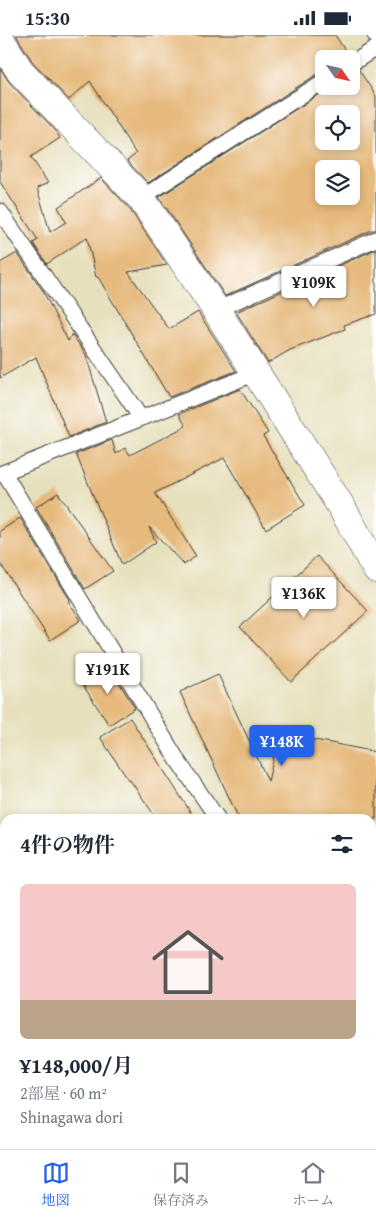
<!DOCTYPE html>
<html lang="ja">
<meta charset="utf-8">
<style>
body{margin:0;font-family:"Gentium Book Plus","Noto Serif JP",serif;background:#f6f6f7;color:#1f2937;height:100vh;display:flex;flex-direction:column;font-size:19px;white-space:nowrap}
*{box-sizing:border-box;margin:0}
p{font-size:16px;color:#747a83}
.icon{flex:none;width:28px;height:28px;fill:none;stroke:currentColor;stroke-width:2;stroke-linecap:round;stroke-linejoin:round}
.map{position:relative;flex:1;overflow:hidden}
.details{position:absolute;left:0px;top:779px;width:376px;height:336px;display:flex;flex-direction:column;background:#fff;border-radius:15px 15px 0 0;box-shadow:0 2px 8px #0003}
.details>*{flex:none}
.needle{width:32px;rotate:124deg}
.tools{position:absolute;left:315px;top:15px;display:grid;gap:10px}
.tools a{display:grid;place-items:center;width:45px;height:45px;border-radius:8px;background:#fff;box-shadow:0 2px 8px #0003;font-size:25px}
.price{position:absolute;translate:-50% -42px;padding:0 11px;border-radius:5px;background:#fff;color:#222;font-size:16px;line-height:32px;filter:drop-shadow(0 1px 2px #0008)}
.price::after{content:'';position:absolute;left:50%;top:30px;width:15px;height:11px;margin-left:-8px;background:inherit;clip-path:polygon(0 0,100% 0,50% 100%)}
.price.selected{background:#2563eb;color:#fff}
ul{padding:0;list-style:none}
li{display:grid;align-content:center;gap:10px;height:265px;padding:0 20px}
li+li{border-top:1px solid #e0e1e3}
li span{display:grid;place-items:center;height:155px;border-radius:8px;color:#555}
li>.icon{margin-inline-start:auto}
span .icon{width:90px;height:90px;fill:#fffc;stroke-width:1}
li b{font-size:21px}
h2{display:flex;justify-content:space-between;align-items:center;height:60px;padding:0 20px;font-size:21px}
.status{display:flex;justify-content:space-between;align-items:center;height:35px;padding:0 25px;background:#fff;direction:ltr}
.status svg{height:14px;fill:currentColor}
.menu{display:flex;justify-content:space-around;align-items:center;height:70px;border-top:1px solid #e0e1e3;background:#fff;font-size:14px;color:#747a83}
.menu a{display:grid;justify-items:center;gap:2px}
.menu .selected{color:#2563eb}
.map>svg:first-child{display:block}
.park{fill:#a2da8b;stroke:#5f7b54}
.building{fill:#e6b97d;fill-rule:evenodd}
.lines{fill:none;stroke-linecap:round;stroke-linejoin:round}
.lane-casing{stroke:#3a3934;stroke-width:17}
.street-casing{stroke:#3a3934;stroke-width:29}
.secondary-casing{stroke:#3a3934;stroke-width:29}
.lane{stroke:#fff;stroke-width:15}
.street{stroke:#fff;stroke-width:28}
.secondary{stroke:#fce5cf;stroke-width:28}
</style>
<div class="status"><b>15:30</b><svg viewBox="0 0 49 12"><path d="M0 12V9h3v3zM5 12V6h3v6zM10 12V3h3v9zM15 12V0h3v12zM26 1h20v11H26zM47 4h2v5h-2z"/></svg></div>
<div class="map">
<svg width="376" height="1114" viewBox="0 0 376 1114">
<rect width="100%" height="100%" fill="#fff"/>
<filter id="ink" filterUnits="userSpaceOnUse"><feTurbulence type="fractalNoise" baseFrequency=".02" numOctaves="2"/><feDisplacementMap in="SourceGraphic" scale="10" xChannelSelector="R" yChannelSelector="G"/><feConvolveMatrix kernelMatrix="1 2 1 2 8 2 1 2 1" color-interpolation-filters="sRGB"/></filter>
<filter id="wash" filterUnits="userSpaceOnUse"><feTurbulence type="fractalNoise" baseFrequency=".0096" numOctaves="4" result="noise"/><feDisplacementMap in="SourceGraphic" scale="20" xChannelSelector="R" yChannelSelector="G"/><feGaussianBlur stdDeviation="1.12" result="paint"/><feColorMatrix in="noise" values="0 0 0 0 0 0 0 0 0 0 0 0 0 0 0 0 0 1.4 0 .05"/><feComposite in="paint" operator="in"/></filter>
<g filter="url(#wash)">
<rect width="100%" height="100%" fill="#e7e0bd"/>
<!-- park -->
<path class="park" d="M296,1110H348L350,1114H298Z"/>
<g id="blocks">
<!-- building -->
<g class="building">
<path d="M16,0H335L348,20L343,24H324V37L319,38L148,148L127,126L136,119L90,46L69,65L32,26Z"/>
<path d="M0,33L9,47L56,96L60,103L31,122L48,148L37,153L50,197L66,187L58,172L101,143L129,173L167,230L128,237L169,294L198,277L236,336L169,362L98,242H96L87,202L47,229L33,208L38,205L0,147Z"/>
<path d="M359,35L376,61V195H372L225,261L159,162L332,51H351V38ZM324,79H351V106H324ZM324,134H351V161H324Z"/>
<path d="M376,214V279L344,290L345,294L290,315L268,328L236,277Z"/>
<path d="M17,218L43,256L68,306L72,299L86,320L106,387L69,402L36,322L0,343V228Z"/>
<path d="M240,354L268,398L263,401L305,470L266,494L224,423L155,458L196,521L184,530L149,492L156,507L122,530L76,419L112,405L116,419L125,413L130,420L186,391L179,379Z"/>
<path d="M58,458L113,536L85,554L36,472Z"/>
<path d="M20,483L70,565L68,566L81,585L50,605L0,528V496Z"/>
<path d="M317,521L368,576L291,647L240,592Z"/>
<path d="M108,630L135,673L109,690L81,647Z"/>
<path d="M218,639L268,746L280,698L376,717V784H239L180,657Z"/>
<path d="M130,683L195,784H157L130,745L129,746L100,702Z"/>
</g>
</g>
</g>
<g filter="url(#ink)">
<use href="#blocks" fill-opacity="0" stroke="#3a3934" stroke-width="1"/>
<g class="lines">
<defs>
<g id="lane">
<path d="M375,0L376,1"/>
<path d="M351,29L376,13"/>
<path d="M141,163L324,46"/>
<path d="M0,176L141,383"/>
<path d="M216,275L376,204"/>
<path d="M4,438L178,726L218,784"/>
<path d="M0,439L256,338"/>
<path d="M371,1107L376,1109"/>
</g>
<g id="street">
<path d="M0,4L20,36L141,163L216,275L342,473L376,534"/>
<path d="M0,1058L5,1069"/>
</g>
<g id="secondary">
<path d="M371,904L376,901"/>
<path d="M270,1110L273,1114"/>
<path d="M0,1111L5,1108"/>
</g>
</defs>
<!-- lane casing -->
<use href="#lane" class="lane-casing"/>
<!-- street casing -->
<use href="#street" class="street-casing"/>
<!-- secondary casing -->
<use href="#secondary" class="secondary-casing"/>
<!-- lane -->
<use href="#lane" class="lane"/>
<!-- street -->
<use href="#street" class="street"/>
<!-- secondary -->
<use href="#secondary" class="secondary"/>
</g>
</g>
</svg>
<div class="tools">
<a><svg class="needle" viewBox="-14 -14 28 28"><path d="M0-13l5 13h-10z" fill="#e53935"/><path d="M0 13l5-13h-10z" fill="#747a83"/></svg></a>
<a><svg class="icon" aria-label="locate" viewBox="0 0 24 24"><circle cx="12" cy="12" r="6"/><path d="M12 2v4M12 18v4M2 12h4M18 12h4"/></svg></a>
<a><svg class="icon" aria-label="layers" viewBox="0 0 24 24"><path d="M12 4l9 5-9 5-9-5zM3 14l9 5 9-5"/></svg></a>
</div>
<b class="price" style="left:314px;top:273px">¥109K</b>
<b class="price" style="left:304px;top:584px">¥136K</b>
<b class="price" style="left:108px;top:660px">¥191K</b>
<b class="price selected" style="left:282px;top:732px">¥148K</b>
<section class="details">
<h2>4件の物件<svg class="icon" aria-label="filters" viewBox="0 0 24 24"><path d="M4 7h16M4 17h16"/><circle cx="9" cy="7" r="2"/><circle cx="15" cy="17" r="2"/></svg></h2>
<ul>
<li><span style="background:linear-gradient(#f6c9c9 75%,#b9a48a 0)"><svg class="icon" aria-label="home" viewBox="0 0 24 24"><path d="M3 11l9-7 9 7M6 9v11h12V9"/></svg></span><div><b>¥148,000/月</b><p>2部屋 · 60 m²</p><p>Shinagawa dori</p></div></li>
</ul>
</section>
</div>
<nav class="menu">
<a class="selected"><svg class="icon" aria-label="map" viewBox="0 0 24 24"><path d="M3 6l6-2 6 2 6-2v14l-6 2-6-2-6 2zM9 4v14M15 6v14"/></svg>地図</a>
<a><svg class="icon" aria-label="saved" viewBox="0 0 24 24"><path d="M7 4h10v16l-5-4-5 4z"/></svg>保存済み</a>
<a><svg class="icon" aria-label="home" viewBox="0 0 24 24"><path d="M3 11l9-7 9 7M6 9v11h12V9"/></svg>ホーム</a>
</nav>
